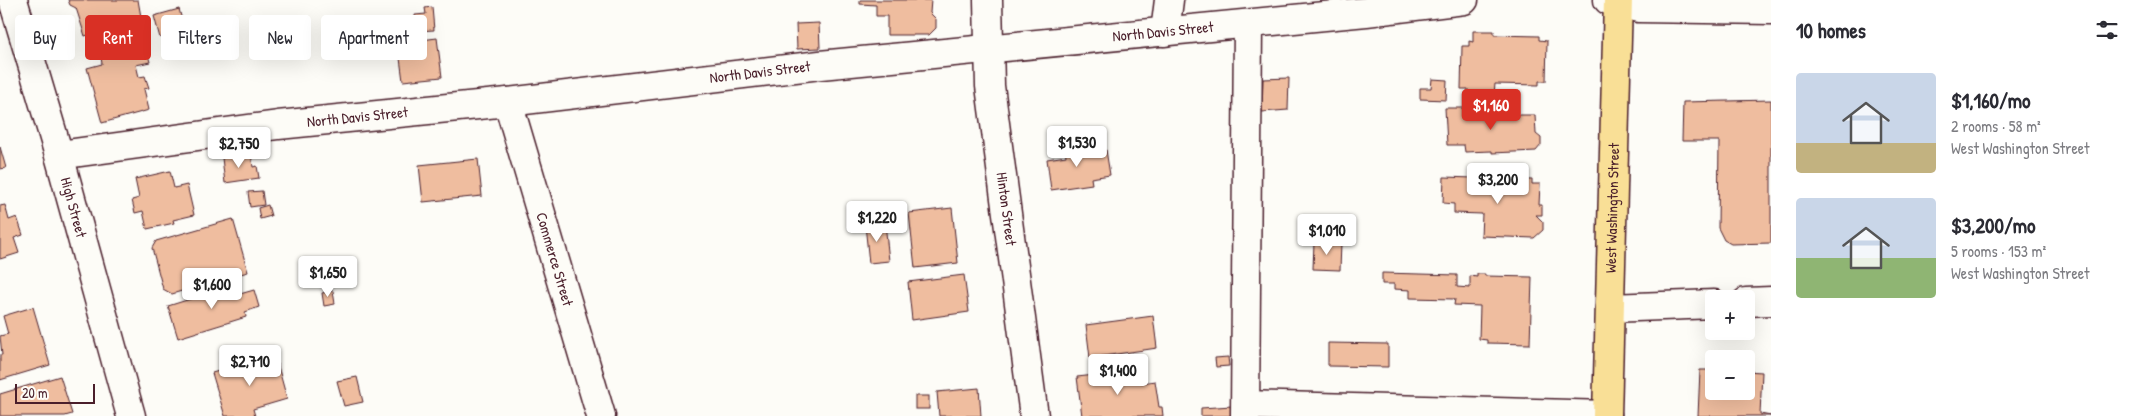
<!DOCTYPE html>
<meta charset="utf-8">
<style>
body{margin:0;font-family:"Patrick Hand",sans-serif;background:#f2f2f3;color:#2b2b33;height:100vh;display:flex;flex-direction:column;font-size:19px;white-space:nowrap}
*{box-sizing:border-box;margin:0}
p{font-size:16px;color:#7c7c81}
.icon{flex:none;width:28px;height:28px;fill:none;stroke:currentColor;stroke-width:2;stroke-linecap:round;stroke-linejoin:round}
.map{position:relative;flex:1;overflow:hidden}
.panel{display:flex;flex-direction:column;background:#fff;width:375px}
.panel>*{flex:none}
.hud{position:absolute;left:15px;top:15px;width:475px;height:45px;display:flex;gap:10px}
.fabs{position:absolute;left:1705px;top:290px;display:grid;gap:10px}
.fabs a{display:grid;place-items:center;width:50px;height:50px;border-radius:5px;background:#fff;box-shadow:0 5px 20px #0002;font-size:25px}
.scale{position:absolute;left:15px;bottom:12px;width:80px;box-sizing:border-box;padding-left:5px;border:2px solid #4a1f2b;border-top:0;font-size:14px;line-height:18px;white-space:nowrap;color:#4a1f2b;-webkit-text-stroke:4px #fdfcf7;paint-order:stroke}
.price{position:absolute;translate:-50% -42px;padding:0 11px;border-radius:5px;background:#fff;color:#222;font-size:16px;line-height:32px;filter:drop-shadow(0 1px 2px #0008)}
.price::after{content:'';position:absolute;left:50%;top:30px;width:15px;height:11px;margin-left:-8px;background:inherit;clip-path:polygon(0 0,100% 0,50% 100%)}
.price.on{background:#d93025;color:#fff}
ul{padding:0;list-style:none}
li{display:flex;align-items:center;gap:15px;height:125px;padding:0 25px}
li span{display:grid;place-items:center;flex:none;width:140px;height:100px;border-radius:5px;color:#555}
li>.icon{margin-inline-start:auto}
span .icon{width:60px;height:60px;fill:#fffc;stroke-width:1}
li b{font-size:21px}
h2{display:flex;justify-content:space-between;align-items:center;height:60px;padding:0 25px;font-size:21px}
.tag{padding:0 18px;border-radius:5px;background:#fff;box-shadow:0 5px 20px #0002;font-size:18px;line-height:45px}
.tag.on{background:#d93025;color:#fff}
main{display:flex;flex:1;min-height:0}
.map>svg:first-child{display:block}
.building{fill:#efbd9f;stroke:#4a1f2b}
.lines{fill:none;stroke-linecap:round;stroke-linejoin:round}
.minor-casing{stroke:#4a1f2b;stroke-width:31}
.major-casing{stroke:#4a1f2b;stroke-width:31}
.minor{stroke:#fdfcf7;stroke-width:28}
.major{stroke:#f9df96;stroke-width:28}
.labels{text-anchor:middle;stroke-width:4.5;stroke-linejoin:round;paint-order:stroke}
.street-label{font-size:15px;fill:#4a1f2b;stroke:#fdfcf7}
</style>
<main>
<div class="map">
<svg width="1771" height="416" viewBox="0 0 1771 416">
<rect width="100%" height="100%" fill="#fdfcf7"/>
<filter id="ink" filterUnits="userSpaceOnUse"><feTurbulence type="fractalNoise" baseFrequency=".02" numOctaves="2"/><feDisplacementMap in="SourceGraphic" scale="10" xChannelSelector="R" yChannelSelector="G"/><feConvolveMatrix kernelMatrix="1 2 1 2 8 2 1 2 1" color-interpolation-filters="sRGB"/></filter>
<g filter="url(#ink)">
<!-- building -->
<g class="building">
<path d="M68,0H138L141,17L85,36L76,8L70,5Z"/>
<path d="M860,0H931L930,13L936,19V28L929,35H887V16H876V5L860,4Z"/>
<path d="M432,7L434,30L416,31L415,15L426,14L425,8Z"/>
<path d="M179,9L185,31L160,38L154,16Z"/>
<path d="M819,23L820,48L797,49L796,24Z"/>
<path d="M1473,31H1494V35L1539,36V40L1547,41L1546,81H1539V85L1495,84L1494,94L1468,93V89H1461L1462,46H1469V41L1473,42Z"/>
<path d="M437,38L442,77L403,81L398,43Z"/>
<path d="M145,44L150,62L136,65L139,77L145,76L149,88L144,89L149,110L102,123L87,68L102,64L101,57Z"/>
<path d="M1289,78L1288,110L1262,112L1263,79Z"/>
<path d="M1432,79L1447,80L1446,100L1420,99V88H1431Z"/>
<path d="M1771,100V243L1731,244L1724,240L1718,228L1719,141H1682L1683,102Z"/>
<path d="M1445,108H1496L1497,115H1535L1536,134L1541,138V145L1536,151L1492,153V151L1465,152L1464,145H1447Z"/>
<path d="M1088,145L1089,153L1106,150L1110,175L1091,178L1092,184L1051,190L1047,159L1066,156L1065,148Z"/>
<path d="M0,147L6,168L0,169Z"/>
<path d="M251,154L253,167L257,166L259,178L225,183L222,158Z"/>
<path d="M478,159L482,196L423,202L419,165Z"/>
<path d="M170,171L174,188L187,185L194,215L173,220L174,223L147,229L143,211L135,213L132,200L139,198L135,179Z"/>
<path d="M1444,177L1532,180V184H1540L1539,205H1542V215H1536L1543,222V230L1534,238L1481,236L1482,214L1454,213V204L1443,203Z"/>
<path d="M262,191L264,205L250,207L248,192Z"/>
<path d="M5,205L9,220L17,217L23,235L14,238L19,253L0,259V206Z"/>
<path d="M268,205L271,216L260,219L258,208Z"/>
<path d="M952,208L958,263L915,268L909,213Z"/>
<path d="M233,219L248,272L207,283L208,288L185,294V290L172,294L163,289L152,248L156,241Z"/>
<path d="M885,223L889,261L869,263L865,225Z"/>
<path d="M1314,242L1341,243L1340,270L1313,269Z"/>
<path d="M1382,273L1457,275V287L1470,288V276L1477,277V274H1485V276L1532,277L1530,344L1487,343V340L1479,339L1480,306L1454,305L1455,299L1410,298V290L1394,289V284H1382Z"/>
<path d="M964,275L969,312L912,320L908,282Z"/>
<path d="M238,284L240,294L254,290L259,307L245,312L246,317L178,338L168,306Z"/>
<path d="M333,291L335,304L324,306L322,293Z"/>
<path d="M33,307L50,365L0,380V355H2L0,336L8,334L3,316Z"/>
<path d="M1153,316L1157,348L1090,358L1086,325Z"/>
<path d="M1328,343L1388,344V367L1328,366Z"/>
<path d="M275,355L287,399L253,409L255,416H225L212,373Z"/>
<path d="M1228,357L1229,366L1216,367L1215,358Z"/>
<path d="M1700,370H1714V391H1746V371L1762,372L1760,414L1771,416H1698Z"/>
<path d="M1132,371L1133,379L1140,378L1141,383L1155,381L1159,407H1162L1163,416H1082L1077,377Z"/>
<path d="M60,376L72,414L65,416H0V394Z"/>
<path d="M357,377L363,402L344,406L337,381Z"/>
<path d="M979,388L981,416H939L937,392Z"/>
<rect x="915" y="396" width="14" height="13"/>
<path d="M1232,406L1233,416H1201V408Z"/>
</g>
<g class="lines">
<defs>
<g id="minor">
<path id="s1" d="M13,0L59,155L131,416"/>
<path id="s2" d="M988,0L990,86L1034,416"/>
<path d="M1608,0L1638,8L1771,10"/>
<path d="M1165,32L1169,0"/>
<path id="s3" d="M508,102L601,416"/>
<path id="s4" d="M59,155L278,125L508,102L820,65L1366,12L1464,0"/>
<path d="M1746,302L1771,301"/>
<path d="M1610,308L1714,304"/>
<path d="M1246,405L1607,415"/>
<path d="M1245,416L1248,24"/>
</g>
<g id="major">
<path id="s5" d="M1607,416L1618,0"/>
</g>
</defs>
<!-- minor casing -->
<use href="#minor" class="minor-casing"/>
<!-- major casing -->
<use href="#major" class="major-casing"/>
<!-- minor -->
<use href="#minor" class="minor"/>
<!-- major -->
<use href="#major" class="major"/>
</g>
</g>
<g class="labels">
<!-- street labels -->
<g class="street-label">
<text dy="5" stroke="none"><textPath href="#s4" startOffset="1111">North Davis Street</textPath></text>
<text dy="5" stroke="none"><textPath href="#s4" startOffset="706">North Davis Street</textPath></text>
<text dy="5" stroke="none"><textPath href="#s4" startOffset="301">North Davis Street</textPath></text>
<text dy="5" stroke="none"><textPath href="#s1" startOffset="216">High Street</textPath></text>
<text dy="5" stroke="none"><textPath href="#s2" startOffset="210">Hinton Street</textPath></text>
<text dy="5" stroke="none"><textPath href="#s5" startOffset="208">West Washington Street</textPath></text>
<text dy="5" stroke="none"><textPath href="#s3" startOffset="164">Commerce Street</textPath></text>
</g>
</g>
</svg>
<div class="fabs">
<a>+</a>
<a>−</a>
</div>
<div class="scale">20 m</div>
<b class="price on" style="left:1491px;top:131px">$1,160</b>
<b class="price" style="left:1077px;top:168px">$1,530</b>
<b class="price" style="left:239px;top:169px">$2,750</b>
<b class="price" style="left:1498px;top:205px">$3,200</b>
<b class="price" style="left:877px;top:243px">$1,220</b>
<b class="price" style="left:1327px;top:256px">$1,010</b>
<b class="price" style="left:328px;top:298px">$1,650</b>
<b class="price" style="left:212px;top:310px">$1,600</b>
<b class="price" style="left:250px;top:387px">$2,710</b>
<b class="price" style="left:1118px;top:396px">$1,400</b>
<div class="hud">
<a class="tag">Buy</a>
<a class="tag on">Rent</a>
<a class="tag">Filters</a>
<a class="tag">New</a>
<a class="tag">Apartment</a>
</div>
</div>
<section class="panel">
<h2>10 homes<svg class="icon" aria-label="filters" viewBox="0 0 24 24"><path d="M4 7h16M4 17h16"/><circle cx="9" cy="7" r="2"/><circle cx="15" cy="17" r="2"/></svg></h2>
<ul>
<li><span style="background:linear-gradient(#c9d6e8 70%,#c2b280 0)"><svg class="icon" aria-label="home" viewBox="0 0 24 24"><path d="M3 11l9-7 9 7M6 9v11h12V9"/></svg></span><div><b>$1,160/mo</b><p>2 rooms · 58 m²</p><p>West Washington Street</p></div></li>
<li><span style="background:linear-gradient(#c9d6e8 60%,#8fb573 0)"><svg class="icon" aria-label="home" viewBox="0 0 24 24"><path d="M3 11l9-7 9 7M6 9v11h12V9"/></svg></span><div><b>$3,200/mo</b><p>5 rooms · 153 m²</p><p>West Washington Street</p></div></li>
</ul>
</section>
</main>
